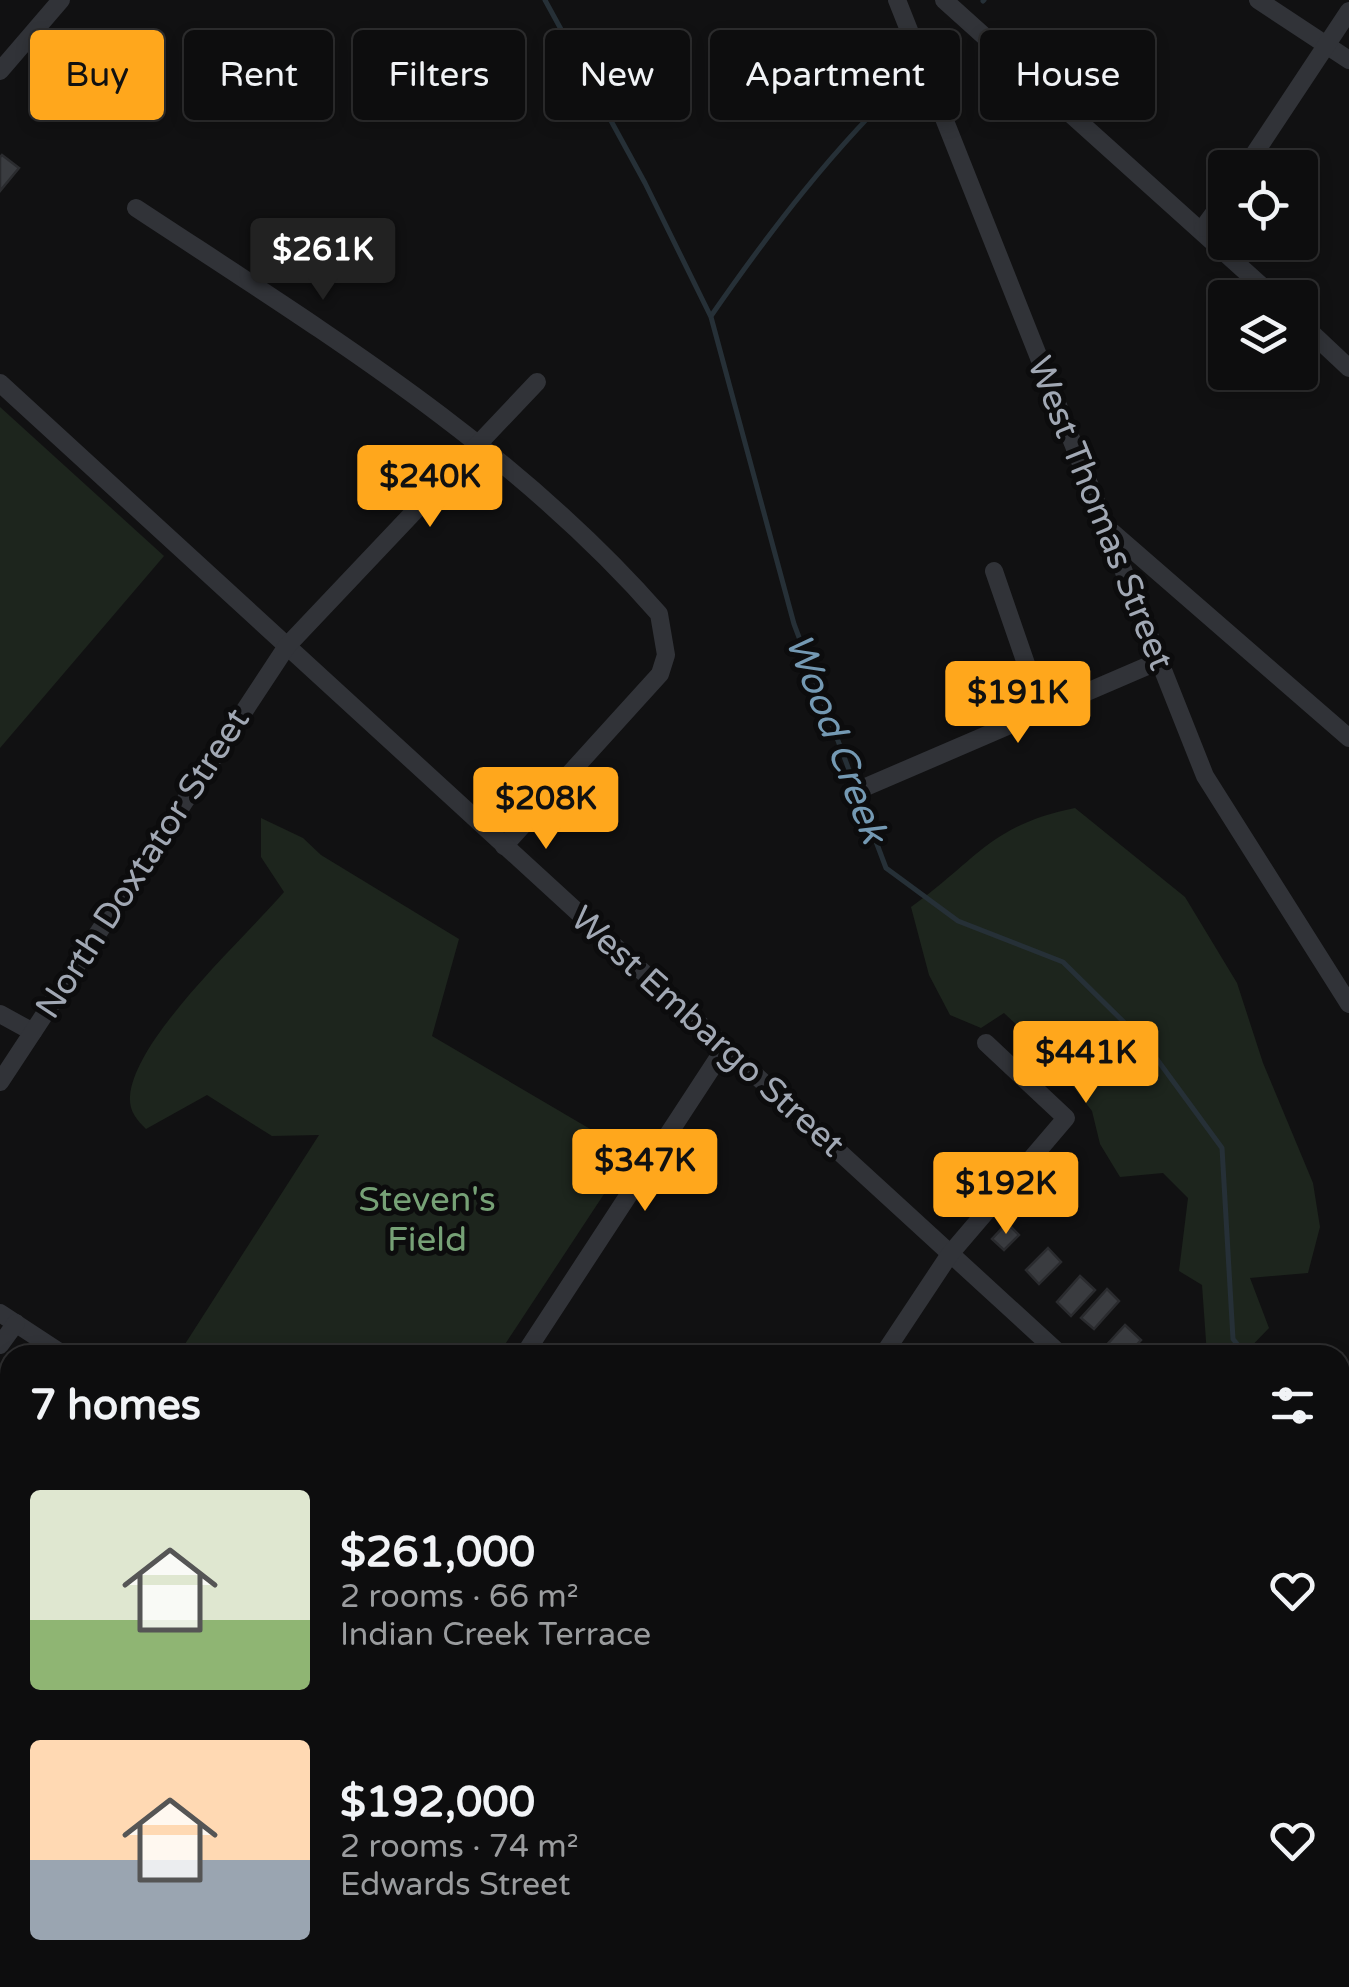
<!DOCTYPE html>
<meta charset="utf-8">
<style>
body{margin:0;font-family:"Varela Round",sans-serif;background:#161617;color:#f1f3f6;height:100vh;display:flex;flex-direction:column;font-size:38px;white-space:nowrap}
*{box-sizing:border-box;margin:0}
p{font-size:32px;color:#9a9c9e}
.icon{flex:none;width:55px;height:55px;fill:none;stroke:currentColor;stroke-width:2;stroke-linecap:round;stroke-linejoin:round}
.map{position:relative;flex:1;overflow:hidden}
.panel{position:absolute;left:0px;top:1345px;width:1350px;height:642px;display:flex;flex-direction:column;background:#0d0d0e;border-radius:30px 30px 0 0;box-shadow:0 5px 15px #0003,0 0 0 2px #2d2d2e}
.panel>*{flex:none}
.guide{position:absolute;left:30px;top:30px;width:1290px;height:90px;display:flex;gap:20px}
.buttons{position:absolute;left:1208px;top:150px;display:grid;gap:20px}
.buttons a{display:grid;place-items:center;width:110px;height:110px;border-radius:10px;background:#0d0d0e;box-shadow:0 5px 15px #0003,0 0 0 2px #2d2d2e;font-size:50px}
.price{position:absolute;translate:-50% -85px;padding:0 22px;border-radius:10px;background:#ffa71c;color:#111;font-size:32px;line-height:65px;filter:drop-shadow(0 2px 5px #0008)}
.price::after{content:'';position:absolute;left:50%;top:60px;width:30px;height:22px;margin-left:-15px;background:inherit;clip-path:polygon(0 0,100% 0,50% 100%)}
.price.current{background:#222;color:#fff}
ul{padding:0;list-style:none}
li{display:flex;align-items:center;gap:30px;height:250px;padding:0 30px}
li span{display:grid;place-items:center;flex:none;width:280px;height:200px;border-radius:10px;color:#555}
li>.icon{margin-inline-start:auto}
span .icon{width:120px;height:120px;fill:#fffc;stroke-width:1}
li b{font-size:42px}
h2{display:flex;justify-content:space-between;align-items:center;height:120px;padding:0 30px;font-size:42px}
.chip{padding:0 35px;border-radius:10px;background:#0d0d0e;box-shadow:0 5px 15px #0003,0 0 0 2px #2d2d2e;font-size:35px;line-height:90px}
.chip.current{background:#ffa71c;color:#111}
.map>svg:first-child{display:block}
.green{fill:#1d251d}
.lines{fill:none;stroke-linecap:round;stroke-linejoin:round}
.stream{stroke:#263037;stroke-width:5}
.building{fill:#3a3c40;stroke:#2a2b2e;stroke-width:2.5}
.minor{stroke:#313338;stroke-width:18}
.labels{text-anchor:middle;stroke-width:10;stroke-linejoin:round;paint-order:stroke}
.street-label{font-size:35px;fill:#a1a8b4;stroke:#0c0c0d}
.park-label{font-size:35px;fill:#76a176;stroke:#0c0c0d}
.water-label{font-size:38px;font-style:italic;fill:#7499b3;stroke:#0c0c0d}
</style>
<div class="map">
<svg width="1349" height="1987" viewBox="0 0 1349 1987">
<rect width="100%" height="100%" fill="#111112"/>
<!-- green -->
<g class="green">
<path d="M0,407L164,556L0,748Z"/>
<path d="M1075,808L1185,897L1237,983L1263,1063L1313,1183L1320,1227L1308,1273L1250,1278L1269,1328L1243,1355H1207L1202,1285L1179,1271L1188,1198L1163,1173L1120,1177L1100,1144L1092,1111L1057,1066L1033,1049L1024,1032L1004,1013L981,1028L950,1015L929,975L911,907C976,861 990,825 1075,808Z"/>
<path d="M261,818L303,838L321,855L459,939L432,1036L631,1153L498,1355H178L319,1135L272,1136L207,1095L146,1129C136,1119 129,1111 130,1096C135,1037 244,939 284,892L261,857Z"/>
<path d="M1349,1499V1558L1340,1548V1508Z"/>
</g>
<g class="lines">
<!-- stream -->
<g class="stream">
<path d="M545,0L645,183L711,317L794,624L886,868L958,921L1063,962L1145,1043L1222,1148L1233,1339L1246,1355"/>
<path d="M983,1L984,0"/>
<path d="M933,53L946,39"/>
<path d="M711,316C770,231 834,147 910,76"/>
<path d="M1340,1527L1349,1537"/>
</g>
</g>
<!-- building -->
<g class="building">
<path d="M2,155L19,168L0,191V157Z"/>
<path d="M1007,1223L1019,1235L1004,1250L992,1239Z"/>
<path d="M1048,1248L1061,1262L1039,1284L1026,1270Z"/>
<path d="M1080,1276L1095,1290L1071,1316L1057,1302Z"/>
<path d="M1107,1289L1119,1301L1094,1329L1081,1318Z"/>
<path d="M1125,1325L1141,1340L1127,1355H1111L1104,1348Z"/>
<path d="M1340,1372L1349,1380L1344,1396L1340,1392Z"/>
</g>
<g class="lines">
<!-- minor -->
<g class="minor">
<path d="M897,0L1205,776L1349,1004"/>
<path d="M944,0L1275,298"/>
<path d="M1258,0L1349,60"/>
<path d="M0,71L61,0"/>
<path d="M1245,168L1349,11"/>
<path d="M136,208C321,330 512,446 659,614L666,655L660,674L504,846"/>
<path d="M1203,228L1225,198"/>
<path d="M1300,322L1349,368"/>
<path d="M0,383L1061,1355"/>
<path d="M1112,532L1349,738"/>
<path d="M994,571L1042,710"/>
<path d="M861,789L1159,661"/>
<path d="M0,1014L33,1032"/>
<path d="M0,1082L287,646L537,382"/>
<path d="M0,1313L64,1355"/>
<path d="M0,1345L16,1323"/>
<path d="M524,1355L726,1046"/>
<path d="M883,1355L950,1254L1066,1118L986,1043"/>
<path d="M1340,1456L1349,1446"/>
<path d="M1340,1614L1349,1622"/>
<path d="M0,1778L10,1785"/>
<path d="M1340,1816L1349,1805"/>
<path d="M305,1978L320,1987"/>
<path d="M593,1978L608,1987"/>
<path d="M1019,1978L1033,1987"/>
<path d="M114,1987L120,1978"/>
<path d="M679,1987L685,1978"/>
<path d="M866,1987L875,1978"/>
<path d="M1036,1987L1056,1978"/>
<path d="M1204,1987L1212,1978"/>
</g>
</g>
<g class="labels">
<!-- street labels -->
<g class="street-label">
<text transform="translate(1101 513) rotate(68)" y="12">West Thomas Street</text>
<text transform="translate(142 863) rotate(-57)" y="12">North Doxtator Street</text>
<text transform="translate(708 1031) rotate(42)" y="12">West Embargo Street</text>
</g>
<!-- park labels -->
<g class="park-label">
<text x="427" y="1211">Steven's<tspan x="427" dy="40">Field</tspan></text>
</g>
<!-- water labels -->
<g class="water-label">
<text transform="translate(837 738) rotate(69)" y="13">Wood Creek</text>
</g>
</g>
</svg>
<div class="buttons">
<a><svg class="icon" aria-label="locate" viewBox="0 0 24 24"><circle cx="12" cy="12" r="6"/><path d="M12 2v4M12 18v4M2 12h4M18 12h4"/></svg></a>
<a><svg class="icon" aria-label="layers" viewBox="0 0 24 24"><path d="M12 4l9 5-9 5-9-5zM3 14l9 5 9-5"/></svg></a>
</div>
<b class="price current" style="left:323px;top:303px">$261K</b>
<b class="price" style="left:430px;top:530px">$240K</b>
<b class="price" style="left:1018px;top:746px">$191K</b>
<b class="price" style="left:546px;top:852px">$208K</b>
<b class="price" style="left:1086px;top:1106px">$441K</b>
<b class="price" style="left:645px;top:1214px">$347K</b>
<b class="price" style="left:1006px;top:1237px">$192K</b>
<div class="guide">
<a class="chip current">Buy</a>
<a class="chip">Rent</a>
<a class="chip">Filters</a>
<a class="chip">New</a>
<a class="chip">Apartment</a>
<a class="chip">House</a>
</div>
<section class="panel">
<h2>7 homes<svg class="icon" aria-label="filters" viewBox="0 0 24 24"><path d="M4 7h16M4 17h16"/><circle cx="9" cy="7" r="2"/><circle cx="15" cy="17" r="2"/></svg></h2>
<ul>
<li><span style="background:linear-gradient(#dfe7d0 65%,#8fb573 0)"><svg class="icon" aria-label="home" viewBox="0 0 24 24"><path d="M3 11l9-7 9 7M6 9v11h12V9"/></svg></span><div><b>$261,000</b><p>2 rooms · 66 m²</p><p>Indian Creek Terrace</p></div><svg class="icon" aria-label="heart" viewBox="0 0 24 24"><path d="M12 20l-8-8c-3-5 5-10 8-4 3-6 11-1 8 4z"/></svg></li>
<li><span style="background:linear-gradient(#ffd9b3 60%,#9aa5b1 0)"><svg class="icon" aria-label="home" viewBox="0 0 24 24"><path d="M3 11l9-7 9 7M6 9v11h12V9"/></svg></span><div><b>$192,000</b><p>2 rooms · 74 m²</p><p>Edwards Street</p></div><svg class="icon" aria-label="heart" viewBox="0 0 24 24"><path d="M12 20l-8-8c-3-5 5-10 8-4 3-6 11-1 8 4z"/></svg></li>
</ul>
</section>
</div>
